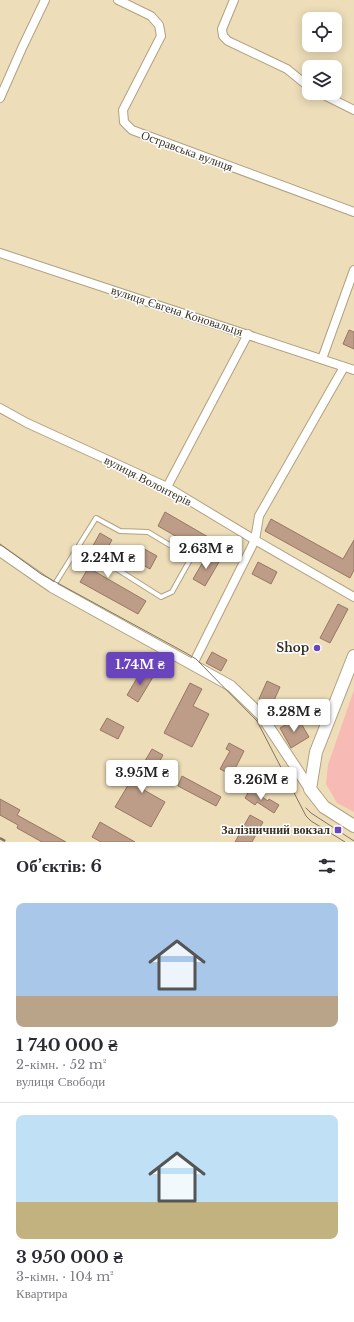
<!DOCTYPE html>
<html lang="uk">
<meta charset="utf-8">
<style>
body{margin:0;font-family:"Libre Baskerville",serif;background:#f7f7f7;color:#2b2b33;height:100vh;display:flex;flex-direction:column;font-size:15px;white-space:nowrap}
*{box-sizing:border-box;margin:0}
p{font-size:13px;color:#7c7c81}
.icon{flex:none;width:22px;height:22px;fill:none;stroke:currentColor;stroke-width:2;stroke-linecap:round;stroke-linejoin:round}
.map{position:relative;height:842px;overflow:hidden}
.details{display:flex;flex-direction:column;background:#fff;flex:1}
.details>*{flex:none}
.controls{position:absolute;left:302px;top:12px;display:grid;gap:8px}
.controls a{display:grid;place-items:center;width:40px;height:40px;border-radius:8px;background:#fff;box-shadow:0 2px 10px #0003;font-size:20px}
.price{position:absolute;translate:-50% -34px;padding:0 9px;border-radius:4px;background:#fff;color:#222;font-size:13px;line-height:26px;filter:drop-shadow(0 1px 2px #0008)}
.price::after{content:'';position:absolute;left:50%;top:24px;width:12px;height:9px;margin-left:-6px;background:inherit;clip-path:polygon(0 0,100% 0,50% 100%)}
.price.current{background:#6a44bd;color:#fff}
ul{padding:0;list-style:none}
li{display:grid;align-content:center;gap:8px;height:212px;padding:0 16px}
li+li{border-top:1px solid #e1e1e2}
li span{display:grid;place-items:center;height:124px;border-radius:8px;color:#555}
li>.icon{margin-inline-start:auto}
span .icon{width:72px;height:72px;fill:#fffc;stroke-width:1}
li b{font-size:17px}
h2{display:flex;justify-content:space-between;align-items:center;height:48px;padding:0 16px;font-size:17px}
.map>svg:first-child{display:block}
.green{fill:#f8bab4}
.building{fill:#bd9d87;stroke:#977863}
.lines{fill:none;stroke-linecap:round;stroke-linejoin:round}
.service-casing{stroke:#b0a180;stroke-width:6}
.minor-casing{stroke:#b0a180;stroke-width:10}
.tertiary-casing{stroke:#b0a180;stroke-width:12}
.primary-casing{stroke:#b0a180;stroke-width:14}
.service{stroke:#fff;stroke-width:4}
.minor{stroke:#fff;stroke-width:8}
.tertiary{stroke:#fff;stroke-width:10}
.primary{stroke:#fff;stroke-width:12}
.tram{stroke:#817760;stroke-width:1}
.rail{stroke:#817760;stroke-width:2.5;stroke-dasharray:6 3;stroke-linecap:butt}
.poi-dot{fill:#6a44bd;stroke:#fff;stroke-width:1.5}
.labels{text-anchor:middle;stroke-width:3;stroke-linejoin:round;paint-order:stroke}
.street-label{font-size:12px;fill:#362f22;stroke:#fff}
.poi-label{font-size:12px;font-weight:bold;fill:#362f22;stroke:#fff;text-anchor:end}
</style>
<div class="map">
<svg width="354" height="842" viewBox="0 0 354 842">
<rect width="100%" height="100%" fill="#edddb9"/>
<!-- green -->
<path class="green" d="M354,690V812L337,803L326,784L328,765Z"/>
<!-- building -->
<g class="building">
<path d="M349,330L354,332V349L343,344Z"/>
<path d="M165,512L215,541L207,554L158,526Z"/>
<path d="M271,519L343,559L354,540V570L350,578L265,531Z"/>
<path d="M100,533L112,540L94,571L146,601L138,614L80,582L90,565L84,562Z"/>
<path d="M139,546L157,556L150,569L132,559Z"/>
<path d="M207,555L219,562L205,586L193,579Z"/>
<path d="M258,562L277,572L271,584L252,574Z"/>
<path d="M338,604L348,609L330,643L320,638Z"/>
<path d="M212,652L227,660L221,671L206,663Z"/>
<path d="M142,670L153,677L138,702L127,695Z"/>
<path d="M267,681L280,687L272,705L259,699Z"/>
<path d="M190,683L202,689L193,706L209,714L192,747L164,733Z"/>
<path d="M107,718L124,727L118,739L100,730Z"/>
<path d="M298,718L309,737L291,748L280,728Z"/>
<path d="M229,743L244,751L232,775L220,769L230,751L226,749Z"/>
<path d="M152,749L163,755L144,790L165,802L151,827L115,807L130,782L132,783Z"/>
<path d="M269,775L282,783L277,791L264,784Z"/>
<path d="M182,776L221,797L216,806L178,786Z"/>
<path d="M250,789L268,801L269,799L279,805L274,813L257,802L255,805L245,798Z"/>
<path d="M0,799L20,810L17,815L66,842H42L17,828L18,825L0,815Z"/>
<path d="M250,815L263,822L252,842H235Z"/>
<path d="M100,822L135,842H101L92,837Z"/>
</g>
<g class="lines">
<defs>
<path id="service" d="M53,587L96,518L120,531L148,532L191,558L172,592L161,597L112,566"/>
<g id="minor">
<path d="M118,0L151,16L159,25L161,36L123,110L124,122L132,130L354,212"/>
<path d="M234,0L222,29L223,36L228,41L287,69L309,87"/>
<path d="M320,93L354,110"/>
<path d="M0,98L22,48L45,0"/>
<path d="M0,253L354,370"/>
<path d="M322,359L354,270"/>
<path d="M0,408L27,423L167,487L255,540L354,597"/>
<path d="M167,487L248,334"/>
<path d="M193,664L255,540L259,516L344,367"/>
</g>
<path id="tertiary" d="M0,551L52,587L231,686L261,715L310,789"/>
<path id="primary" d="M354,656L316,752L310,789L324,807L354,826"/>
</defs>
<!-- service casing -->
<use href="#service" class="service-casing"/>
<!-- minor casing -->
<use href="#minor" class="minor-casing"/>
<!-- tertiary casing -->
<use href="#tertiary" class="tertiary-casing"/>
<!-- primary casing -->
<use href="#primary" class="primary-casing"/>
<!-- service -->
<use href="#service" class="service"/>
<!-- minor -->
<use href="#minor" class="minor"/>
<!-- tertiary -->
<use href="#tertiary" class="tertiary"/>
<!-- primary -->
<use href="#primary" class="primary"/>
<!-- tram -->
<g class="tram">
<path d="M0,544L41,574L186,653L196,659L257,721L306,816L311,821L345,842"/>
<path d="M306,808L311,813L354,841"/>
</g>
<!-- rail -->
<path class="rail" d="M0,838L7,842"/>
</g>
<!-- markers -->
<g class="poi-dot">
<circle cx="317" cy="648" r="4"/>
<rect x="334" y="826" width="8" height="8" rx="2"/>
</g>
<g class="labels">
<!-- street labels -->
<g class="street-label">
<text transform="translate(187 151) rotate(20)" y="4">Остравська вулиця</text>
<text transform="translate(177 311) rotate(18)" y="4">вулиця Євгена Коновальця</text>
<text transform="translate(148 481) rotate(27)" y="4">вулиця Волонтерів</text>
</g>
<!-- poi labels -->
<g class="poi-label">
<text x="309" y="652">Shop</text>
<text x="330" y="834">Залізничний вокзал</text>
</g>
</g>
</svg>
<div class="controls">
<a><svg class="icon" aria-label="locate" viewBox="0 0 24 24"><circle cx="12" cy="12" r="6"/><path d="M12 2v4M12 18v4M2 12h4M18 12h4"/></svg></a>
<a><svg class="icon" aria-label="layers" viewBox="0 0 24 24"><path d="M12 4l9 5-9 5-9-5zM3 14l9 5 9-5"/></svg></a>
</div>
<b class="price" style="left:206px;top:570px">2.63M ₴</b>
<b class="price" style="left:108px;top:579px">2.24M ₴</b>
<b class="price current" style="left:140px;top:686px">1.74M ₴</b>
<b class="price" style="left:294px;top:733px">3.28M ₴</b>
<b class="price" style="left:142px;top:794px">3.95M ₴</b>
<b class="price" style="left:261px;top:801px">3.26M ₴</b>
</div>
<section class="details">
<h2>Об’єктів: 6<svg class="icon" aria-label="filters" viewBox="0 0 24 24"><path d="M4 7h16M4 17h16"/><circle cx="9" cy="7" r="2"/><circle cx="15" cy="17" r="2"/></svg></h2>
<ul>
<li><span style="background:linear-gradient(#a9c7e8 75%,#b9a48a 0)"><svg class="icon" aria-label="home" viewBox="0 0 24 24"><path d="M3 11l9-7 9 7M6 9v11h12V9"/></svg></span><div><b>1 740 000 ₴</b><p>2-кімн. · 52 m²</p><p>вулиця Свободи</p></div></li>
<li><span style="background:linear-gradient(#bfe0f5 70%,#c2b280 0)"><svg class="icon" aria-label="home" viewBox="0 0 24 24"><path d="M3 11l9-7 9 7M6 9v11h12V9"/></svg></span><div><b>3 950 000 ₴</b><p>3-кімн. · 104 m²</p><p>Квартира</p></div></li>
</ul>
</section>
